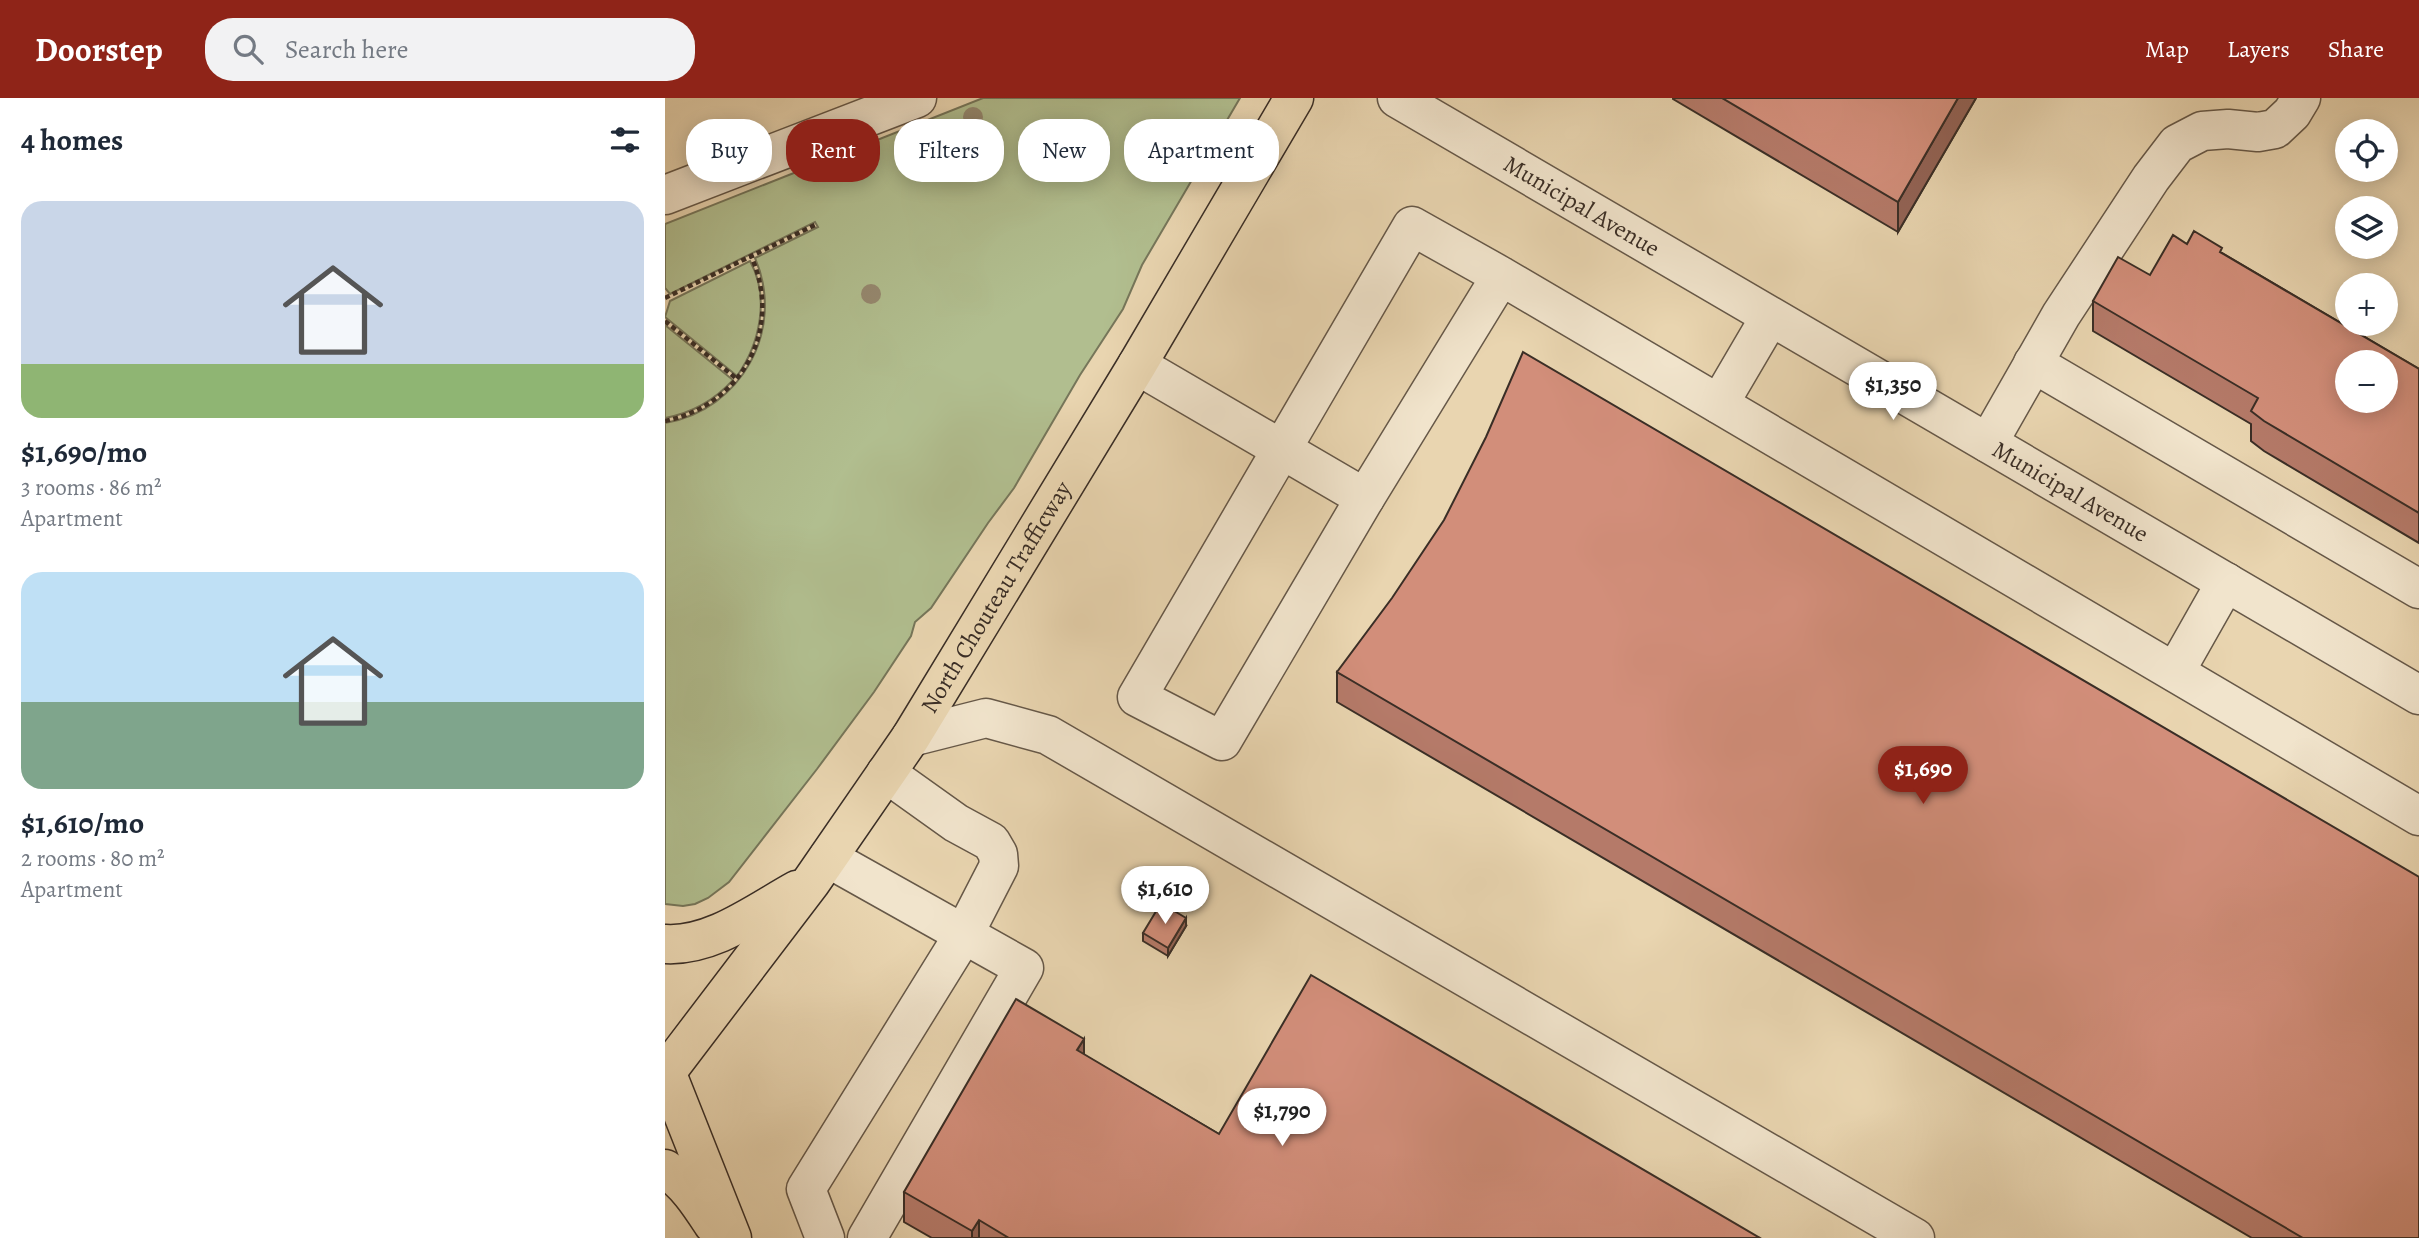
<!DOCTYPE html>
<meta charset="utf-8">
<style>
body{margin:0;font-family:Alegreya,serif;background:#f2f2f3;color:#1f2937;height:100vh;display:flex;flex-direction:column;font-size:26px;white-space:nowrap}
*{box-sizing:border-box;margin:0}
p{font-size:23px;color:#747a83}
.icon{flex:none;width:38px;height:38px;fill:none;stroke:currentColor;stroke-width:2;stroke-linecap:round;stroke-linejoin:round}
.map{position:relative;flex:1;overflow:hidden}
.panel{display:flex;flex-direction:column;background:#fff;width:665px}
.panel>*{flex:none}
.guide{position:absolute;left:21px;top:21px;width:665px;height:63px;display:flex;gap:14px}
.fabs{position:absolute;left:1670px;top:21px;display:grid;gap:14px}
.fabs a{display:grid;place-items:center;width:63px;height:63px;border-radius:50%;background:#fff;box-shadow:0 4px 18px #0003;font-size:35px}
.price{position:absolute;translate:-50% -60px;padding:0 16px;border-radius:24px;background:#fff;color:#222;font-size:23px;line-height:46px;filter:drop-shadow(0 2px 4px #0008)}
.price::after{content:'';position:absolute;left:50%;top:42px;width:21px;height:16px;margin-left:-10px;background:inherit;clip-path:polygon(0 0,100% 0,50% 100%)}
.price.selected{background:#8f2418;color:#fff}
ul{padding:0;list-style:none}
li{display:grid;align-content:center;gap:14px;height:371px;padding:0 21px}
li span{display:grid;place-items:center;height:217px;border-radius:21px;color:#555}
li>.icon{margin-inline-start:auto}
span .icon{width:126px;height:126px;fill:#fffc;stroke-width:1}
li b{font-size:30px}
h2{display:flex;justify-content:space-between;align-items:center;height:84px;padding:0 21px;font-size:30px}
.tag{padding:0 24px;border-radius:28px;background:#fff;box-shadow:0 4px 18px #0003;font-size:24px;line-height:63px}
.tag.selected{background:#8f2418;color:#fff}
header{display:flex;align-items:center;gap:42px;box-sizing:border-box;height:98px;padding:0 35px;background:#8f2418;color:#fff}
header strong{font-size:33px}
nav{display:flex;gap:38px;margin-inline-start:auto;font-size:24px}
.search{width:490px;height:63px;background:#f2f2f3;display:flex;align-items:center;gap:18px;box-sizing:border-box;padding:0 24px;border-radius:28px;color:#747a83;font-size:26px}
main{display:flex;flex:1;min-height:0}
.map>svg:first-child{display:block}
.green{fill:#b1be8f;stroke:#76765a;stroke-width:2}
.lines{fill:none;stroke-linecap:round;stroke-linejoin:round}
.minor-casing{stroke:#665848;stroke-width:41}
.major-casing{stroke:#3a2e26;stroke-width:41}
.path{stroke:#3a2e26;stroke-width:4.5;stroke-dasharray:5 3.5;stroke-linecap:butt}
.minor{stroke:#f1e4cc;stroke-width:38}
.major{stroke:#e9d5b0;stroke-width:38}
.tree{fill:#968970}
.wall{fill:#b57a69;stroke:#3a2e26;stroke-width:2}
.shaded-wall{fill:#936355;stroke:#3a2e26;stroke-width:2}
.building{fill:#d28e7a;stroke:#3a2e26;stroke-width:2;fill-rule:evenodd}
.labels{text-anchor:middle;stroke-width:5;stroke-linejoin:round;paint-order:stroke}
.street-label{font-size:24px;fill:#3a2e26;stroke:#f1e4cc}
</style>
<header>
<strong>Doorstep</strong>
<div class="search"><svg class="icon" aria-label="search" viewBox="0 0 24 24"><circle cx="10" cy="10" r="6"/><path d="M15 15l6 6"/></svg>Search here</div>
<nav><a>Map</a><a>Layers</a><a>Share</a></nav>
</header>
<main>
<section class="panel">
<h2>4 homes<svg class="icon" aria-label="filters" viewBox="0 0 24 24"><path d="M4 7h16M4 17h16"/><circle cx="9" cy="7" r="2"/><circle cx="15" cy="17" r="2"/></svg></h2>
<ul>
<li><span style="background:linear-gradient(#c9d6e8 75%,#8fb573 0)"><svg class="icon" aria-label="home" viewBox="0 0 24 24"><path d="M3 11l9-7 9 7M6 9v11h12V9"/></svg></span><div><b>$1,690/mo</b><p>3 rooms · 86 m²</p><p>Apartment</p></div></li>
<li><span style="background:linear-gradient(#bfe0f5 60%,#7fa58c 0)"><svg class="icon" aria-label="home" viewBox="0 0 24 24"><path d="M3 11l9-7 9 7M6 9v11h12V9"/></svg></span><div><b>$1,610/mo</b><p>2 rooms · 80 m²</p><p>Apartment</p></div></li>
</ul>
</section>
<div class="map">
<svg width="1754" height="1140" viewBox="0 0 1754 1140">
<rect width="100%" height="100%" fill="#e9d5b0"/>
<filter id="stains"><feTurbulence type="fractalNoise" baseFrequency=".00286" numOctaves="4"/><feColorMatrix values="0 0 0 0 .2 0 0 0 0 .09 0 0 0 0 .02 0 0 0 .5 -.17"/></filter>
<radialGradient id="worn" r=".72"><stop offset=".6" stop-color="#630" stop-opacity="0"/><stop offset="1" stop-color="#630" stop-opacity=".3"/></radialGradient>
<!-- green -->
<g class="green">
<path d="M318,0H575L477,167L458,211L415,277L349,390L323,425L266,510L250,524L246,538L209,594L152,671L64,784L43,800L30,806L18,808L0,806V325C76,312 121,232 90,160L153,129L150,124L5,196L0,190V126Z"/>
<path d="M85,163C105,199 95,246 72,278L0,219L5,203Z"/>
<path d="M0,227L68,282C49,303 27,315 0,320Z"/>
</g>
<g class="lines">
<defs>
<g id="minor">
<path id="s1" d="M732,0L1754,597"/>
<path d="M0,97L252,0"/>
<path d="M836,178L700,400L557,643L472,599L747,128L836,178L1754,718"/>
<path d="M1368,265L1754,491"/>
<path d="M472,267L700,400"/>
<path d="M1054,306L1105,219"/>
<path d="M1323,345L1396,217L1486,80L1512,46L1537,33L1563,31L1593,34L1610,31L1627,15L1636,0"/>
<path d="M1510,574L1561,484"/>
<path d="M246,639L321,620L383,637L1250,1140"/>
<path d="M163,760L359,870L202,1140"/>
<path d="M160,1140L141,1091L299,836L334,768L333,756L326,744L291,725L221,675"/>
</g>
<g id="major">
<path d="M0,846C47,849 92,814 132,792"/>
<path d="M0,971L67,1140"/>
<path id="s2" d="M0,976L146,784L246,639L472,267L629,0"/>
<path d="M0,1071C21,1084 35,1106 48,1126"/>
</g>
</defs>
<!-- minor casing -->
<use href="#minor" class="minor-casing"/>
<!-- major casing -->
<use href="#major" class="major-casing"/>
<!-- path -->
<g class="path">
<path d="M0,200L152,126"/>
<path d="M0,223L72,281"/>
<path d="M0,323C77,307 119,231 86,158"/>
</g>
<!-- minor -->
<use href="#minor" class="minor"/>
<!-- major -->
<use href="#major" class="major"/>
</g>
<!-- trees -->
<g class="tree">
<circle cx="308" cy="19" r="10"/>
<circle cx="206" cy="196" r="10"/>
</g>
<!-- wall -->
<g class="wall">
<path d="M1008,0H1311L1233,134L1008,1Z"/>
<path d="M1522,146L1557,155L1754,271V445L1599,353L1586,343V326L1428,233V203L1485,177Z"/>
<path d="M672,574L1754,1140H1587L672,604Z"/>
<path d="M521,828L503,858L478,843V835Z"/>
<path d="M419,957L554,1036L1095,1140H267L239,1124V1094Z"/>
</g>
<!-- shaded-wall -->
<g class="shaded-wall">
<path d="M1293,0H1311L1233,134V104Z"/>
<path d="M521,820V828L503,858V850Z"/>
<path d="M419,941V971L412,952Z"/>
<path d="M314,1122V1140H307V1133Z"/>
</g>
<!-- building -->
<g class="building">
<path d="M1057,0H1293L1233,104Z"/>
<path d="M1529,133L1557,150L1555,154L1754,271V415L1599,323L1586,313L1593,300L1428,203L1453,159L1485,177L1508,137L1522,146ZM1682,264H1720V303H1682Z"/>
<path d="M858,254L1754,779V1140H1638L672,574L727,500L779,422L821,339Z"/>
<path d="M496,805L521,820L503,850L478,835Z"/>
<path d="M646,877L1095,1140H344L314,1122L307,1133L239,1094L351,901L419,941L412,952L554,1036Z"/>
</g>
<g class="labels">
<!-- street labels -->
<g class="street-label">
<text dy="8" stroke="none"><textPath href="#s1" startOffset="214">Municipal Avenue</textPath></text>
<text dy="8" stroke="none"><textPath href="#s1" startOffset="780">Municipal Avenue</textPath></text>
<text dy="8" stroke="none"><textPath href="#s2" startOffset="581">North Chouteau Trafficway</textPath></text>
</g>
</g>
<rect width="100%" height="100%" filter="url(#stains)"/>
<rect width="100%" height="100%" fill="url(#worn)"/>
</svg>
<div class="fabs">
<a><svg class="icon" aria-label="locate" viewBox="0 0 24 24"><circle cx="12" cy="12" r="6"/><path d="M12 2v4M12 18v4M2 12h4M18 12h4"/></svg></a>
<a><svg class="icon" aria-label="layers" viewBox="0 0 24 24"><path d="M12 4l9 5-9 5-9-5zM3 14l9 5 9-5"/></svg></a>
<a>+</a>
<a>−</a>
</div>
<b class="price" style="left:1228px;top:324px">$1,350</b>
<b class="price selected" style="left:1258px;top:708px">$1,690</b>
<b class="price" style="left:500px;top:828px">$1,610</b>
<b class="price" style="left:617px;top:1050px">$1,790</b>
<div class="guide">
<a class="tag">Buy</a>
<a class="tag selected">Rent</a>
<a class="tag">Filters</a>
<a class="tag">New</a>
<a class="tag">Apartment</a>
</div>
</div>
</main>
